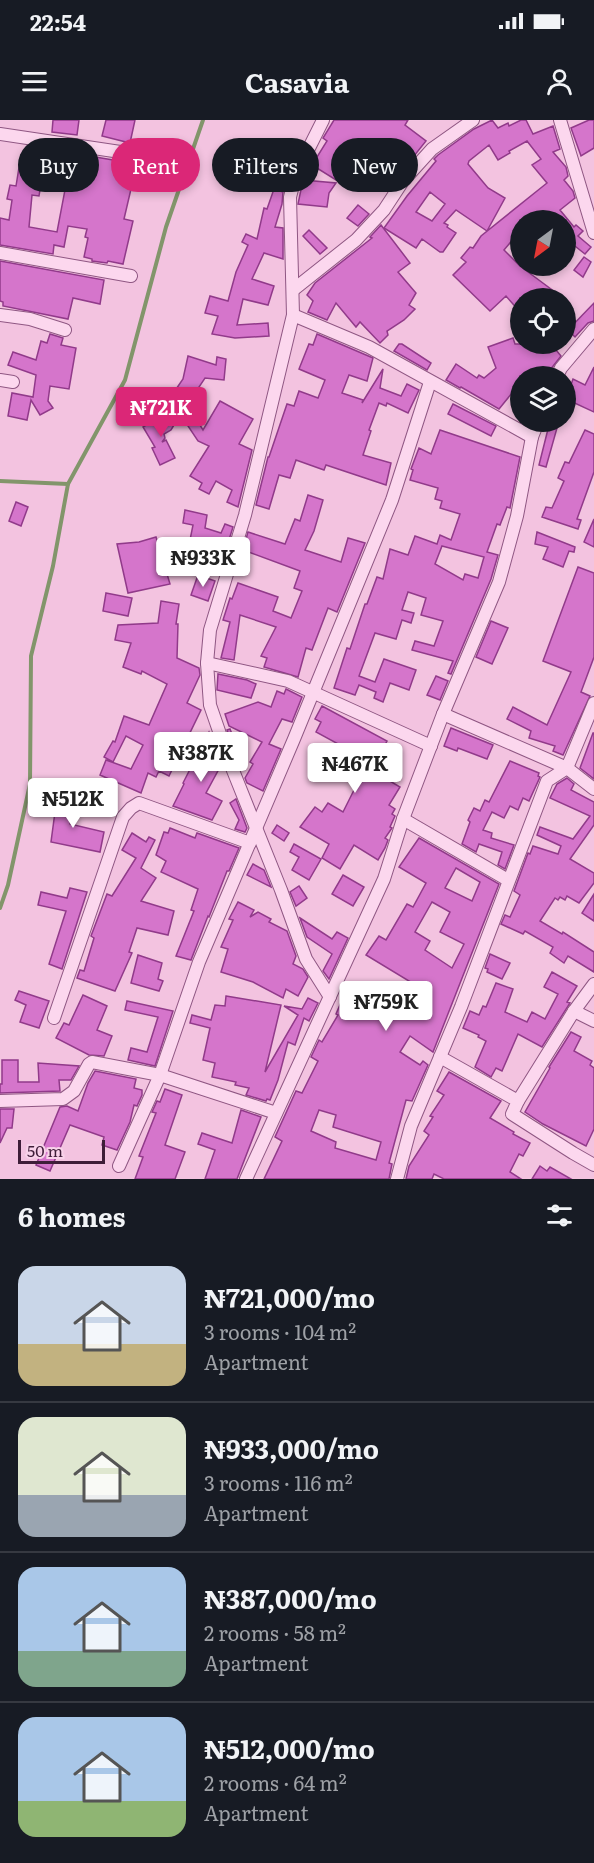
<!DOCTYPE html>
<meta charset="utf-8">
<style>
body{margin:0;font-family:Literata,serif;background:#242831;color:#f1f3f6;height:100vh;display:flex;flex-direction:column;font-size:22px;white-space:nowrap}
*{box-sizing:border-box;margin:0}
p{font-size:20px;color:#9ea1a6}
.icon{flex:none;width:33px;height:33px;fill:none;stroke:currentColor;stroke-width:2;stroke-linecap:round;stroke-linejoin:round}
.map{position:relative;height:1059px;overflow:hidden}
.panel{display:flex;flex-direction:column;background:#171b24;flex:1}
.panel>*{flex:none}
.top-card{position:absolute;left:18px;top:18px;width:558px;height:54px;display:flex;gap:12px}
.needle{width:39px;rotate:212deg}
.fabs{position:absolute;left:510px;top:90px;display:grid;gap:12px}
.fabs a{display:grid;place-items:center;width:66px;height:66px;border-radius:50%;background:#171b24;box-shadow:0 3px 9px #0003;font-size:30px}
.scale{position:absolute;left:18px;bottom:15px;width:87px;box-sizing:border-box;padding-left:6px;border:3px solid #3e1d38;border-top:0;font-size:16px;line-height:21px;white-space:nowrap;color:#3e1d38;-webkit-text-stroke:4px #f9d3ea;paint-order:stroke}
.price{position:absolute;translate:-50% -51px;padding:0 14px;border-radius:6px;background:#fff;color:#222;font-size:20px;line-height:39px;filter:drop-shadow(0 2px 3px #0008)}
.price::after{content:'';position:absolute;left:50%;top:36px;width:18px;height:14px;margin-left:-9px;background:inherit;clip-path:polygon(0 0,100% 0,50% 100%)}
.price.selected{background:#db2777;color:#fff}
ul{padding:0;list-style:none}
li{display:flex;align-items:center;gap:18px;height:150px;padding:0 18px}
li+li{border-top:2px solid #363941}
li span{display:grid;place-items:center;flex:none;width:168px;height:120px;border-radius:18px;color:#555}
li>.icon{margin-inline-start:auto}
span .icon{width:72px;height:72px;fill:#fffc;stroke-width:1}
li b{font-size:26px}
h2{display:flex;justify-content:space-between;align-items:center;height:72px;padding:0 18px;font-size:26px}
.chip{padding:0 21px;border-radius:27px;background:#171b24;box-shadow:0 3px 9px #0003;font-size:21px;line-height:54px}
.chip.selected{background:#db2777;color:#fff}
.status{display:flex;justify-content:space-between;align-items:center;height:42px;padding:0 30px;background:#171b24;direction:ltr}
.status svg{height:16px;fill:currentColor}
header{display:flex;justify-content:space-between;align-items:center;height:78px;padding:0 18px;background:#171b24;font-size:27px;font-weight:700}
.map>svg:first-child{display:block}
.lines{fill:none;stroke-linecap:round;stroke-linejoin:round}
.stream{stroke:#82956b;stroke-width:4}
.building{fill:#d575cb;stroke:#913a8a;stroke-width:1.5;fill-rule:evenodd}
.minor-casing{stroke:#8f5783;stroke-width:14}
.minor{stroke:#fcd7ee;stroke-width:12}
</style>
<div class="status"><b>22:54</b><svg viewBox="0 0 49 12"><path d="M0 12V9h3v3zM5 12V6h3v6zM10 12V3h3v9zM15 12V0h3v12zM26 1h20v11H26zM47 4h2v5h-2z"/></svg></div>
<header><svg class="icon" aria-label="menu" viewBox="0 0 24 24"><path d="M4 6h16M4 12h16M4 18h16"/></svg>Casavia<svg class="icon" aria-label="person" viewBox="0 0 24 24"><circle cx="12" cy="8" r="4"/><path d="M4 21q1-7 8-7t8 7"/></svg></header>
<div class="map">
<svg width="594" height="1059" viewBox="0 0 594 1059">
<rect width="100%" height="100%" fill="#f3c3e0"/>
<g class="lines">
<!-- stream -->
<g class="stream">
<path d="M0,361L68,364"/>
<path d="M0,788L8,765L30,664L31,536L53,446L68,364L125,260L166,107L203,0"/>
</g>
</g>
<!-- building -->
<g class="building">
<path d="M53,0H79L77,15L52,12Z"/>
<path d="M106,0H135L130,23L102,16Z"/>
<path d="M334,0H408L405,5L426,21L410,41L385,22L368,46L359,40L344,65L312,45L327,21L323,18Z"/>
<path d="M492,0L498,8L508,3L509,6L521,0H526L533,14L553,6L560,29L553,32L566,47L568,56L564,60L573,71L575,78L560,90L574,107L576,105L583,111L578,116L591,127L585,134L566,119V100H520V111L504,130L520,146L563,178H520V192L506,176L490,191L453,155L466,142L461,138L470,127L473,128L481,116L547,63L532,45L541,39L527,21L509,31L510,33L498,40L489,25L469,41L468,44L488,68L505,78L487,111L456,90L444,103L448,105L447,107L456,113L443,132H440L422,119L416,128L384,108L407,76L436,41L434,39L438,35L474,9ZM430,72L445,84L432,101L416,92Z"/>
<path d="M589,0H594V28L581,36L571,8Z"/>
<path d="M247,19L261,28L246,51L231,42Z"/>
<path d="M72,33L119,41L133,45L130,57L139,59L136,70L131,69L124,99L133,101L123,144L108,141L107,143L92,141V139L84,137L88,118L85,117L87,109L68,106L64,127L54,125L53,134L0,125V98L9,100L12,80L7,79L10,65L16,66L21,35L45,39L39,76L32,75L29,107L57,112Z"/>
<path d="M303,60L336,63L329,73L327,87L298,84Z"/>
<path d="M274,69L283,72L282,84L275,107L283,108V139L264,133L252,159L274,166L268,185L243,179L237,205L268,203L269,216L235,218L212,214L218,196L205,193L210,176L228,181L236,152L248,125L242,122L246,114L257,119L264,88L267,89Z"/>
<path d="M358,85L369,94L358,106L347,98Z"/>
<path d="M381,105L410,143L398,152L416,173L409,185L415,189L404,200L387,211L388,215L380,223L360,202L356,207L336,183L327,200L308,192L313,181L307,175L315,163L372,118L370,117Z"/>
<path d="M309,110L327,128L320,134L303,116Z"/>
<path d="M584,137L591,142L583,157L574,150Z"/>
<path d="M0,141L104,160L100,184L73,178L68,199L3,186V182L0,181Z"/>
<path d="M594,183V201L588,203L575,217L568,210Z"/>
<path d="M50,214L63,218L61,225L76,228L69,269L50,266L48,281L53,288L40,295L31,280L27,300L8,296L12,273L33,277L36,255L8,245L13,232L36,240L41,221L47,223Z"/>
<path d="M317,214L373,238L367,261L349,255L342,273L363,280L362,283L383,249L380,268L401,276L407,264L419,270L408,293L387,283L386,286L379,283L369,310L371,311L363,335L391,343L386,365L326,345L324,350L296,340L290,358L279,355L269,389L256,385L268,337H269L287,284L294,286L299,271L318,278L325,260L299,249L309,224L313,225Z"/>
<path d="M513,218L515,224H551L561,236L550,250L533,256H520V283L512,273L499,289L461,267L460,268L446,260L456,244L477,258L479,255L484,258L496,248L488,227Z"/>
<path d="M399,224H402L431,243L427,250L394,231Z"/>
<path d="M188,236L216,245L217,237L226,239L224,260L205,258L187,285L172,275L183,259Z"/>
<path d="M594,247V292L566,279L573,259L585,265Z"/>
<path d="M220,281L253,299L239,324L252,330L238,387L227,382L232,370L216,361L209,374L199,369L202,363L190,356L209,326L198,321L188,306L197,300L203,310Z"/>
<path d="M453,284L496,306L491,316L448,294Z"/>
<path d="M172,292L177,300L171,310L164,314L165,318L162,322L166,320L175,338L160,345L152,328L155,327L143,307L154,300L156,303Z"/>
<path d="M549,305L557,308L546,347L539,345Z"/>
<path d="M440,310L520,337L510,388L507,387L500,405L497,404L487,432L498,435L491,459L451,554L448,553L453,541L412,530L415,521L434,526L443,501L421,495L426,478L408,472L402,490L414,493L411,503L402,500L396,519L375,513L359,556L375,562L384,539L416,550L409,570L390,563L383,582L374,578L376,572L359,565L355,575L334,568L347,528L350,529L365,484H367L377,457L383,459L390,429L408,435L415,416L437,424L440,415L451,420L460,394L440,388L442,381L435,379L438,368L410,360L413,350L411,349L419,328L431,334ZM442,426L484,437L478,458L465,454L463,460L435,444Z"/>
<path d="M585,310L594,314V352L577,399L581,400L578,409L542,397L546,387L552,388L564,361L558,358L565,342L569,343Z"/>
<path d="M308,375L323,380L314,411L305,430L341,442L348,418L365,423L337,492L328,488L312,530L306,528L298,557L264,547L267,538L261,536L276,507L240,495L234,540L221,538L230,502L223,500L230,478L232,479L238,463L278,477L273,491L291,498L302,471L294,468L300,451L243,430L248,412L285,424L295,399L300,401Z"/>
<path d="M16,382L28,387L21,406L9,401Z"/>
<path d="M185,390L207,395L205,408L221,413L225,404L233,407L223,439L208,434L210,430L189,425L193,405L183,403Z"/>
<path d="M594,399V427L584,422Z"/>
<path d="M537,412L575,427L574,432L569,431L563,447L543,439L548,427L535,424Z"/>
<path d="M156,417L170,464L128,473L117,424L139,422Z"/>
<path d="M578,447L594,453V537L581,572L590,576L563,635L553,631L555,626L529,618L531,611L507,599L513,587L547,605L571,552L543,541Z"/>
<path d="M198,455L215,461L208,481L191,475Z"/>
<path d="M106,473L132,478L128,496L103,491Z"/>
<path d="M161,481L179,484L176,504H178L177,538L199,548L200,555L187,583L201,590L169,656L159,651L156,657L148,653L141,673L100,655L106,640L131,649L143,625L126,616L113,642L104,637L113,621L115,622L124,596L149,605L167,564L142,551L141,554L123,547L131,523L115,520L118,505L158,503Z"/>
<path d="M491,501L508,508L492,544L476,537Z"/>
<path d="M218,554L247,560L256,564L251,578L217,570Z"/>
<path d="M436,556L448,561L440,580L427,575Z"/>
<path d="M286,569L302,577L292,602L282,599L269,624L281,629L263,671L247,663L245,658L253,644L250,642L262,622L229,606L225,594L258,582L271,587L277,571L284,574Z"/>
<path d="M322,586L387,621L383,629L389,632L378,654L400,667L389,685L395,689L392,694L395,696L390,707L392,708L385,718L388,720L385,728L378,740L354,725L340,749L322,738L329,724L300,707L315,687L322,692L328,683L343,692L357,664L351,660L353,655L333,646L342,626L316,612L321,602L315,599Z"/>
<path d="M451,608L493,625L487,639L458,628L457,631L444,626Z"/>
<path d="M230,609L241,637L237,639L227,610Z"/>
<path d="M209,612L224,649H219L206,673L222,681L212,700L173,686L184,664L183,663Z"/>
<path d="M593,613H594V659L580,648Z"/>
<path d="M510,641L539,653L538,656L540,657L529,681L523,678L518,690L510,686L504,698L492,692L483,710L492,713L491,718L514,725L505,749L498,745L502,732L479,724L476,732L462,724L470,702L468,700L474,688L480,691L485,680L489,682Z"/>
<path d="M567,658L574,664L571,670L594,682V705L570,739L594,753V763L579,783L567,776L565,780L560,777L558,780L555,778L540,801L562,814L563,812L594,832V852L568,836L564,843L550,833L553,827L525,811L523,814L501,804L505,795L510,797L520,775L514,771L528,733L530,734L533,726L558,734L561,726L537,715L540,707L573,719L590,696L550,678L557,664Z"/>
<path d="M57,677L74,679L70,704L104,712L100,732L51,722Z"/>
<path d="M236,679L247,708L245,712L235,709L239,700L230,683Z"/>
<path d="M277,705L289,713L284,721L272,713Z"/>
<path d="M170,708L195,718L197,713L239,728L229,751H227L209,797L208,796L191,840L176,836L194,791L191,790L198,769L161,752L166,741L156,735L164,712L168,713Z"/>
<path d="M132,713L146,722L149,717L155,720L141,748L156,758L141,781L174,791L168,815L137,808L129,832L132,833L115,871L77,858L80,850L84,851L94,818L91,816L107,774L112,776L136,738L122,730Z"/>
<path d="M419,718L499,764L433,932L410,916L400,932L420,945L423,941L428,945L412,981L406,980L389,1043L392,1044L389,1059H264L282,1021L275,1017L296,971L302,973L318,941L311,937L319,920L322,922L338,895L336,894L346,871L394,898L414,864L366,835L379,816L386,820L407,784L413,787L426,763L399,747ZM456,748L480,762L472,781L445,768ZM432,782L450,792L440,812L464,824L452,848L425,830L430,821L415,812ZM319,990L336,995L333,1007L381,1022L376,1040L335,1028L336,1022L311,1011Z"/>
<path d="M294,724L321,739L309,760L292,750L299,737L290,732Z"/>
<path d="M253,744L264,750L271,767L247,755Z"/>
<path d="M343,755L364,767L353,786L332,774Z"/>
<path d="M299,766L307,778L296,786L290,772Z"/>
<path d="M70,768L87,772L62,849L49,844L66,791L38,785L41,772L67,778Z"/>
<path d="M594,774V801L582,793Z"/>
<path d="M238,782L254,790L250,797L258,792L271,799L269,802L287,811L296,836L293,844L303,849L308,857L298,876L286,869L283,878L253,862L221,852L228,829L221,827L233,800L229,799Z"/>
<path d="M300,798L332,819L337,812L348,818L329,859L323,851L332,834L307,817Z"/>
<path d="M490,834L510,843L502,859L487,852L488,849L485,848Z"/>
<path d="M138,835L162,843L158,859L163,861L159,871L131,863Z"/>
<path d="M552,852L577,866L567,882L570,883L542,927L518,914L502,951L496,948L491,957L475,947L486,921L478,917L479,915L463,908L470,891L479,895L483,886L486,887L496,863L513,869L505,892L527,902L532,892L545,899L558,874L544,867Z"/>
<path d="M19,871L49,881L39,908L20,902L26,885L15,880Z"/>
<path d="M83,875L107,886L97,910L112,916L104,936L89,935L56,918L64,903L69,905Z"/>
<path d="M226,876L281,885L265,952L298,895L284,886L302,889L308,878L318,883L309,901L304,898L295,925L288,922L278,960L270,980L267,979L266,981L246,975L249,968L235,965L236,962L212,957L215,943L203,940L210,908L190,903L192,895L211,900L215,885L225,886Z"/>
<path d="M127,881L173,891L155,946L128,940L131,928L147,932L158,897L125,890Z"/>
<path d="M571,912L581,917L574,931L592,941L590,945L594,948V1009L586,1026L543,1004L525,992L550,948L549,947Z"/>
<path d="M2,940H18V962H39L38,943L79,946L71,960H59L60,971L0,973V964H2Z"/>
<path d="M95,951L136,959L134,968L142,970V975L137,986L134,985L130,1002L117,1030L102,1025L104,1017L70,1005L50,1051L36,1045L60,987L67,986L78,991L88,963Z"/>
<path d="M449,952L501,981L490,998L514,1012L513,1014L530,1023L523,1036L519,1034L510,1052L521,1059H444L434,1054L432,1059H406L409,1046L429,1015L424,1011L433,997L430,996L444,975L437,971Z"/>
<path d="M165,969L182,975L165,1025L185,1032L175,1059H135L143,1037L139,1036L156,993L152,992L157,981L160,982Z"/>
<path d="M0,989H14L12,1008H7L0,1023Z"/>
<path d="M241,990L261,997L237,1059H205L215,1030L198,1024L202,1013L232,1023Z"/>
<path d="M540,1046L547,1051L550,1047L571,1059H532Z"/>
</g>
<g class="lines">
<defs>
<g id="minor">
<path d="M323,0L296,54L290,77L293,195L245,395L210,510L207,543L210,585L230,643L281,770L306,839L330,877"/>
<path d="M560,0L594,113"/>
<path d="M0,14L127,33"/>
<path d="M0,133L131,156"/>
<path d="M293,170L356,120L384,90L403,61L432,29L473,0"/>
<path d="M0,195L30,199L65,210"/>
<path d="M293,195L369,227L532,317"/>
<path d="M557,256L561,248L594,209"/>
<path d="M0,260L13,262"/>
<path d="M207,543L288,561L431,626"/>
<path d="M443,594L567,648L594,669"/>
<path d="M403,699L508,760"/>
<path d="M574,891L594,901"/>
<path d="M54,898L123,697L131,688L139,683L250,723"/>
<path d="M440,937L518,981L512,994L573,1033L594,1045"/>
<path d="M0,981L63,979L74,971L89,944L92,942L160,955L276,993"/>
<path d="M518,981L574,891L594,864"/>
<path d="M119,1046L160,955L199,842L294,619L392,380L430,262"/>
<path d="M246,1059L384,759L403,699L443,594L499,462L517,396L532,317L538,302"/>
<path d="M397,1059L411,1006L461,887L547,661L567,648L594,583"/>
</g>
</defs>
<!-- minor casing -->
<use href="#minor" class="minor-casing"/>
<!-- minor -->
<use href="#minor" class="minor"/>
</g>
</svg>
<div class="fabs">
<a><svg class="needle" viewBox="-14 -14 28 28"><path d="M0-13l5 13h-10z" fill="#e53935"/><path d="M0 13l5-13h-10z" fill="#9ea1a6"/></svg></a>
<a><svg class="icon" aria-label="locate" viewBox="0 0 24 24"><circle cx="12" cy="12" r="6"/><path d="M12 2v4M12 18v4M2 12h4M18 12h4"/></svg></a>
<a><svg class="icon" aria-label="layers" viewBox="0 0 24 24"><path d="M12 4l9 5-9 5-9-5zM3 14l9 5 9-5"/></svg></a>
</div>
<div class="scale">50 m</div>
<b class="price selected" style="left:161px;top:318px">₦721K</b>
<b class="price" style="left:203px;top:468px">₦933K</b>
<b class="price" style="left:201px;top:663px">₦387K</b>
<b class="price" style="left:355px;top:674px">₦467K</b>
<b class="price" style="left:73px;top:709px">₦512K</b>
<b class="price" style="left:386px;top:912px">₦759K</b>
<div class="top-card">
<a class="chip">Buy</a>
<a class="chip selected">Rent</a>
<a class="chip">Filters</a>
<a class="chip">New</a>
</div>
</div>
<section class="panel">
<h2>6 homes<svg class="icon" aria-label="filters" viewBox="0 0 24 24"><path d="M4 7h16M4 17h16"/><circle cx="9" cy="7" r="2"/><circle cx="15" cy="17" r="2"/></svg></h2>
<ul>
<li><span style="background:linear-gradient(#c9d6e8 65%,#c2b280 0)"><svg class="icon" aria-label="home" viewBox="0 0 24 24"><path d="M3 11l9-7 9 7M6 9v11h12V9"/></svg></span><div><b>₦721,000/mo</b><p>3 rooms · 104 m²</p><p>Apartment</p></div></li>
<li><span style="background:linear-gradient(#dfe7d0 65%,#9aa5b1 0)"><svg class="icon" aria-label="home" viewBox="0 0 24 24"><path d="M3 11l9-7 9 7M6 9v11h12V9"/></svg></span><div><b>₦933,000/mo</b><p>3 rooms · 116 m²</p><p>Apartment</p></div></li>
<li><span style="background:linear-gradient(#a9c7e8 70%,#7fa58c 0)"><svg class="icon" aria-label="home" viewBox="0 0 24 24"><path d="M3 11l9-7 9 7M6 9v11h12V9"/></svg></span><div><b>₦387,000/mo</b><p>2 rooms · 58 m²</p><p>Apartment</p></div></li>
<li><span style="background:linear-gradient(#a9c7e8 70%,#8fb573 0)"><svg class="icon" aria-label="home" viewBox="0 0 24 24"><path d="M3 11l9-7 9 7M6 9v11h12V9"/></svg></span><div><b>₦512,000/mo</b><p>2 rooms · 64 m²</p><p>Apartment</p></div></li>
</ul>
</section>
